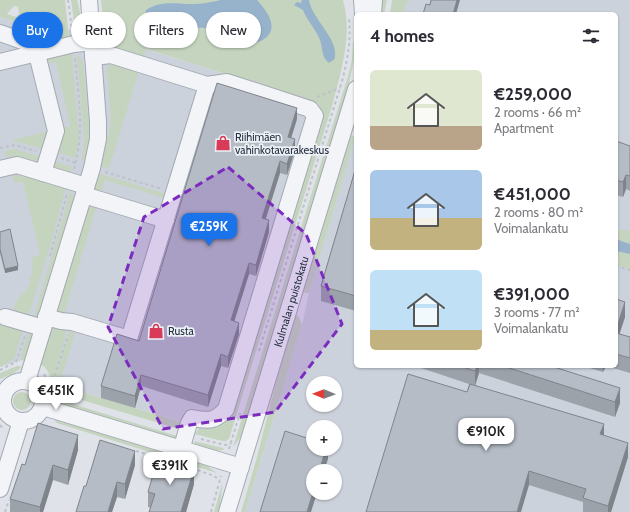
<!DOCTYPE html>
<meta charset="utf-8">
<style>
body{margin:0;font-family:Cabin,sans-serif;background:#f2f2f3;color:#2b2b33;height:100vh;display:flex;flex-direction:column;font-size:15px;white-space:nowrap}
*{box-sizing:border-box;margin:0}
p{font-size:13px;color:#7c7c81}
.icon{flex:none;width:22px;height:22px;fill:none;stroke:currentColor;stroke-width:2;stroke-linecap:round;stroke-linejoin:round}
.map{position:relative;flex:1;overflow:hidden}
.side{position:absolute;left:354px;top:12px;width:264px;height:356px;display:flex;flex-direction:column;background:#fff;border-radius:6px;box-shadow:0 1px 3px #0004}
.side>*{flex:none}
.guide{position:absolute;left:12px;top:12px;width:282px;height:36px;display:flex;gap:8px}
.needle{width:26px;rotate:271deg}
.buttons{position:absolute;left:306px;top:376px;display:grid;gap:8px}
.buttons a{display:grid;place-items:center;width:36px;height:36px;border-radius:50%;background:#fff;box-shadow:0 1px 3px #0004;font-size:20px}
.price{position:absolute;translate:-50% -34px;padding:0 9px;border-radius:8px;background:#fff;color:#222;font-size:13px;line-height:26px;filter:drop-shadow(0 1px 2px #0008)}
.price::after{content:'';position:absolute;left:50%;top:24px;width:12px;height:9px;margin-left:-6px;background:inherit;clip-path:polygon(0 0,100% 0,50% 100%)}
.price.current{background:#1a73e8;color:#fff}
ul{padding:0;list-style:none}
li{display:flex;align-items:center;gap:12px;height:100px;padding:0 16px}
li span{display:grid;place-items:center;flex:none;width:112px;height:80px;border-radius:6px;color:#555}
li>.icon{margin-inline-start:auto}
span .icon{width:48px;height:48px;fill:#fffc;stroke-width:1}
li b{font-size:17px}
h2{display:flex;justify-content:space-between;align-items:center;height:48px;padding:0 16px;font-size:17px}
.chip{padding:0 14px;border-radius:18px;background:#fff;box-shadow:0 1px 3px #0004;font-size:14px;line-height:36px}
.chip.current{background:#1a73e8;color:#fff}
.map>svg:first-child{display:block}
.built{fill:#ccd2db;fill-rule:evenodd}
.green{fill:#c5d4bf;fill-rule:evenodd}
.water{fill:#97b3cc}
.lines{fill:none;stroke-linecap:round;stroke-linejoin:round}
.minor-casing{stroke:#a4aab3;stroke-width:18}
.path{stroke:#bdc1c8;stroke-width:2;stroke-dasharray:3 3;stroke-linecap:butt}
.minor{stroke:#f2f4f7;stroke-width:16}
.wall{fill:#9ca2aa}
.shaded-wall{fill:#7f848b}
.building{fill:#b5bcc6;stroke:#7f848b}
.marked{fill:#7b2cbf;fill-opacity:0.2;stroke:#7b2cbf;stroke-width:3;stroke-dasharray:8 5;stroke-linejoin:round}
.labels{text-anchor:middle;stroke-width:3.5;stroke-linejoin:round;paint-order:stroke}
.poi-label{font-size:11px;fill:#263141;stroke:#eef2f7;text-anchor:start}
.street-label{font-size:11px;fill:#263141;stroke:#eef2f7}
</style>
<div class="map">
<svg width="630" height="512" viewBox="0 0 630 512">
<rect width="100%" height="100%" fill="#dfe3e9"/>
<!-- built -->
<g class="built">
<path d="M408,0H630V512H245L302,325L309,293L356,132V366H616V14H403ZM313,383H335V405H313ZM313,427H335V449H313ZM313,471H335V493H313Z"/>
<path d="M0,17L44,30L104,29L105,39L143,59L145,49L309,100L319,104L320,109L225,420L220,426L210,429L202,428L59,385L45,367L40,364L22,360L0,367Z"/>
</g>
<!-- green -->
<g class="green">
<path d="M0,0H65L69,38L44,44L42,43L41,39L44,30L0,17ZM14,6L18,7L19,14L16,17L7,14ZM51,17L58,21L55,29L47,23Z"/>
<path d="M71,0H77C80,9 84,29 76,36Z"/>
<path d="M101,0H343C353,36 341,71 332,106L240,403L229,439L226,441H222L195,434L199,428C211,428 216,431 225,420L320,109L319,104L309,100L146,49L143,59C129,54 112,53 105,39Z"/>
<path d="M378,0H387L384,14H377Z"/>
<path d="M392,0H408L403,14H390Z"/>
<path d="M353,42H356L354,60L346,97L261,376L240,438L233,447L348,76L352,60Z"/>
<path d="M72,53L79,136L78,145L75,158L56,152L62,128L70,126L56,62L47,63V60L48,58Z"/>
<path d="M77,55L83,61L90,133V144L87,162L82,160L84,139Z"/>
<path d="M112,63L137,70L138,74L109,169L100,166L109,132L111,119L107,69L109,65Z"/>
<path d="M49,131L44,149L17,142L14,143L13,140Z"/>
<path d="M350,135L355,137L309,293L301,292Z"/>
<path d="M14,149L41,157L40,163L35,164L10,156L6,157L5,151Z"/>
<path d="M53,161L72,167L70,174L52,169Z"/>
<path d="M18,173L66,187L51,244L29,314L27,315L15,311L13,308L21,294L23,295L31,282L29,280C33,272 33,268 32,259L33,257L40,255L23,182L15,183C13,180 12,177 14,174Z"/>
<path d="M97,173L166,194L165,198L105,180L101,193L92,190Z"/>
<path d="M71,190L75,201L40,316L38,317H34Z"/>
<path d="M87,206H93L96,208L64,314L55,312Z"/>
<path d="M616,229L630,231V244L621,241L616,238Z"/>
<path d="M616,251L630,254V269L616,265Z"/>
<path d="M298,315L302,325L245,512H241L257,457L290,327L293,318Z"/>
<path d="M5,324L22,329L23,331L14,359L0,367V325Z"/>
<path d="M51,327H55L67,331L52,382C49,374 48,368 40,364Z"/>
<path d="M70,331L75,333L59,385L181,422L179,429L58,393L53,384Z"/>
<path d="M29,332L33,335L26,361L22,360L21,355Z"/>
<path d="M17,366L22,367L14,373L0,379V373Z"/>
<circle cx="22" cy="401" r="9"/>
<path d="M63,401L177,436L175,439L60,405L61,402Z"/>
<path d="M56,418L206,465L217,473L60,424L55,422Z"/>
<path d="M194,441L223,448L224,450L214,451L196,446Z"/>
<path d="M223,481L219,512H214Z"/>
</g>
<!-- water -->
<g class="water">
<path d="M221,0H257C267,11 280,28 264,39C261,42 254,43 250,42C245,41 241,37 236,35C223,30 211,27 197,28C185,28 166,39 155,34C146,30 145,18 146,10C160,0 177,4 193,4C202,4 212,2 221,0Z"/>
<path d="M302,0H309C312,19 338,38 335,57C335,60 331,61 329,63C321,57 323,48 320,40C316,29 307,21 303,10L294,5L297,2L301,3Z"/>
<path d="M616,238L621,241L630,244V254L616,251Z"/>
</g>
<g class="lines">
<defs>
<g id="minor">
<path d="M362,0L363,14"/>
<path d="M373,14L374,0"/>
<path d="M0,33L31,44L37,54L56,131L43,173"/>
<path d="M93,57L111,55L207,85L227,82L310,109L315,116L226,409C215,422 208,421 192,418L189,423L181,450"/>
<path d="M0,62L74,44L92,42"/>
<path d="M0,169L17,165L86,186"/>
<path d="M84,195L166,220"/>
<path d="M5,317L43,328"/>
<path d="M46,317L61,321L72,322L129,339L207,85"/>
<circle cx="23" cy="401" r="20"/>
<path d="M27,381L92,168L98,139V122L89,0"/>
<path d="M43,407L241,467"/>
<path d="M0,489L21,421"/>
<path id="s1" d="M227,512L356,89"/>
</g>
</defs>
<!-- minor casing -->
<use href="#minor" class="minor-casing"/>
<!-- path -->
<g class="path">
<path d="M68,0L72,30"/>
<path d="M317,97L340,88"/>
<path d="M0,148L15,145L36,151"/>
<path d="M61,158L76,163"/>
<path d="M74,169C85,132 78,94 75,57"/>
<path d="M105,172L162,189"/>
<path d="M50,256L67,194"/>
<path d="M616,266L630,270"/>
<path d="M259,351L342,81C348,58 351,41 349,17"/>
<path d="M16,362L25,336"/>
<path d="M0,370L16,362"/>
<path d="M44,374L54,393L59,397"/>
<path d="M49,385L52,384L68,335"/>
<path d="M0,425L3,429"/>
<path d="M201,439L225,445L231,444"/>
<path d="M229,449L240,413"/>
<path d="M136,451L174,463"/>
<path d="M178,464L188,467"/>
<path d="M192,468L214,476L220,480"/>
<path d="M5,512L9,500"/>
<path d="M211,512L221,476"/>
</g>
<!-- minor -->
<use href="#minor" class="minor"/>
</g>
<!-- wall -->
<g class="wall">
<path d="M297,119L291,138L295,150L287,175L280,173L266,219L269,232L256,276L249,274L234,321L239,334L228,368L221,366L208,407L141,386L135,408L101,398V386L139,341Z"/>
<path d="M616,141L630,146V191L626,189L623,197L616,195Z"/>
<path d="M356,167V311L321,301V286Z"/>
<path d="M0,232L18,270L5,273L0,253Z"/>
<path d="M616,299L625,317L619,334L630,337V373L606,366H616Z"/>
<path d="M415,366H551L620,403L615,417L479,373L475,385L604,435L628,457L611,512H583V502L529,485L467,392L469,384Z"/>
<path d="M583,366H606L603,372Z"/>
<path d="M78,450L68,485L53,480L43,512H10V499L25,465Z"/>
<path d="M135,465L125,499L117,497L112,512H76L86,486Z"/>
<path d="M194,484L186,512H149L151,508L148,507V492Z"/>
</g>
<!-- shaded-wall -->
<g class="shaded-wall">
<path d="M457,0H460L456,14H453Z"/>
<path d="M297,108V119L288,148V137Z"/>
<path d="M295,139V150L287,175V164Z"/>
<path d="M280,161V173L262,230V218Z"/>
<path d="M626,175V189L623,197V182Z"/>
<path d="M269,220V232L256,276V265Z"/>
<path d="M249,263V274L231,332V320Z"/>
<path d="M18,266V270L5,273V269Z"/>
<path d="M625,302V317L616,345V330Z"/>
<path d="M239,323V334L228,368V357Z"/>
<path d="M221,354V366L208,407V395Z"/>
<path d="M477,366H479V373L475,386V371Z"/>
<path d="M603,366H606L603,372Z"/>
<path d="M141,375V386L135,408V396Z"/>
<path d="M620,388V403L615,417V402Z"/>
<path d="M604,424V439L600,434Z"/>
<path d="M78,435V450L68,485V470Z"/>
<path d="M628,443V457L611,512H608V506Z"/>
<path d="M326,449H328V459L324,471H319Z"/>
<path d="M135,451V465L125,499V484Z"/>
<path d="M53,465V480L43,512H40V507Z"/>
<path d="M194,469V484L186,512H181Z"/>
<path d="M529,471V485L521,512H517Z"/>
<path d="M117,482V497L112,512H108Z"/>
<path d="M313,492V493H317L311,512H307Z"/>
</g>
<!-- building -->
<g class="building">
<path d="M431,0H457L453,14H423L426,4L430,5Z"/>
<path d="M217,83L297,108L288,137L295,139L287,164L280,161L262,218L269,220L256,265L249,263L231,320L239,323L228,357L221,354L208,395L141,375L135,396L101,386L117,334L139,341Z"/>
<path d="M616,141L630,146V176L626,175L623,182L616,180Z"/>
<path d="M356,167V296L321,286Z"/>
<path d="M10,229L18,266L5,269L0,249V232Z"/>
<path d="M616,299L625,302L616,330Z"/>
<path d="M616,333L630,337V358L616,354Z"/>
<path d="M460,366H477L475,371Z"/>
<path d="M503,366H551L620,388L615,402Z"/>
<path d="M408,374L467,392L470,384L604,424L600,434L628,443L608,506L583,498L586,489L529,471L517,512H366Z"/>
<path d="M38,423L78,435L68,470L53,465L40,507L10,499L22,464L25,465Z"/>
<path d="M285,431L313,440V449H326L319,471H313V492L307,512H260Z"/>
<path d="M100,440L135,451L125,484L117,482L108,512H76L84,486H86Z"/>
<path d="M158,458L194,469L181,512H149L155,494L148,492Z"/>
</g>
<!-- marked area -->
<path class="marked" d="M228,167L306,234L342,324L275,412L163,429L108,327L144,217Z"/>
<!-- icons -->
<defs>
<symbol id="shop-bare" viewBox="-9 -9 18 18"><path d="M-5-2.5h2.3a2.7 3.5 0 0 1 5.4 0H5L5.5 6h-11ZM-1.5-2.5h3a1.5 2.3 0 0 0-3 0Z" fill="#d83a58" stroke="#eef2f7" stroke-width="2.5" paint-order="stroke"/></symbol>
</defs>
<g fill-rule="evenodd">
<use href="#shop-bare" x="212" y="132" width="22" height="22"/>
<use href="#shop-bare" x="145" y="320" width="22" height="22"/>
</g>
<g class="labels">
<!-- poi labels -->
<g class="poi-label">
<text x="235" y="141">Riihimäen<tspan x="235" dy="13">vahinkotavarakeskus</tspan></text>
<text x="168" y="335">Rusta</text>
</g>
<!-- street labels -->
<g class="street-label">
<text dy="4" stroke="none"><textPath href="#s1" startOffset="220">Kulmalan puistokatu</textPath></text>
</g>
</g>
</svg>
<div class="buttons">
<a><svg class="needle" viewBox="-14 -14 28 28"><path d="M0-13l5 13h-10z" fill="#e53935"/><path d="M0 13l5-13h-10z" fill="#7c7c81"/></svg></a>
<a>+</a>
<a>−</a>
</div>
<b class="price current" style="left:209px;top:247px">€259K</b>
<b class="price" style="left:56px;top:411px">€451K</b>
<b class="price" style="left:486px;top:452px">€910K</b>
<b class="price" style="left:170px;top:486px">€391K</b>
<div class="guide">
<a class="chip current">Buy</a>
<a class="chip">Rent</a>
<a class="chip">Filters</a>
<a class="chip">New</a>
</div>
<section class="side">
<h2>4 homes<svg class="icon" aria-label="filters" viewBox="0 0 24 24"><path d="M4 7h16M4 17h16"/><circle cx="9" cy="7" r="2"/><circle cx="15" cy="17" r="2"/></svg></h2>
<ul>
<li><span style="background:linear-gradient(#dfe7d0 70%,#b9a48a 0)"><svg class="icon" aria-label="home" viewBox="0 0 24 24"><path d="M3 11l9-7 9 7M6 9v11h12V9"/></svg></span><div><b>€259,000</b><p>2 rooms · 66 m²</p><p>Apartment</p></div></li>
<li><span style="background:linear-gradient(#a9c7e8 60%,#c2b280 0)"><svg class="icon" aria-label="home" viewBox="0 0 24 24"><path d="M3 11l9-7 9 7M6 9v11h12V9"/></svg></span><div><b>€451,000</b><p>2 rooms · 80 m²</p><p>Voimalankatu</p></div></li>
<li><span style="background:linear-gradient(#bfe0f5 75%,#c2b280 0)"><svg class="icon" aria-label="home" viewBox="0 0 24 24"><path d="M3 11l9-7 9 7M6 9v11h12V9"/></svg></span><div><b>€391,000</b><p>3 rooms · 77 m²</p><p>Voimalankatu</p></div></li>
</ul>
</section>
</div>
